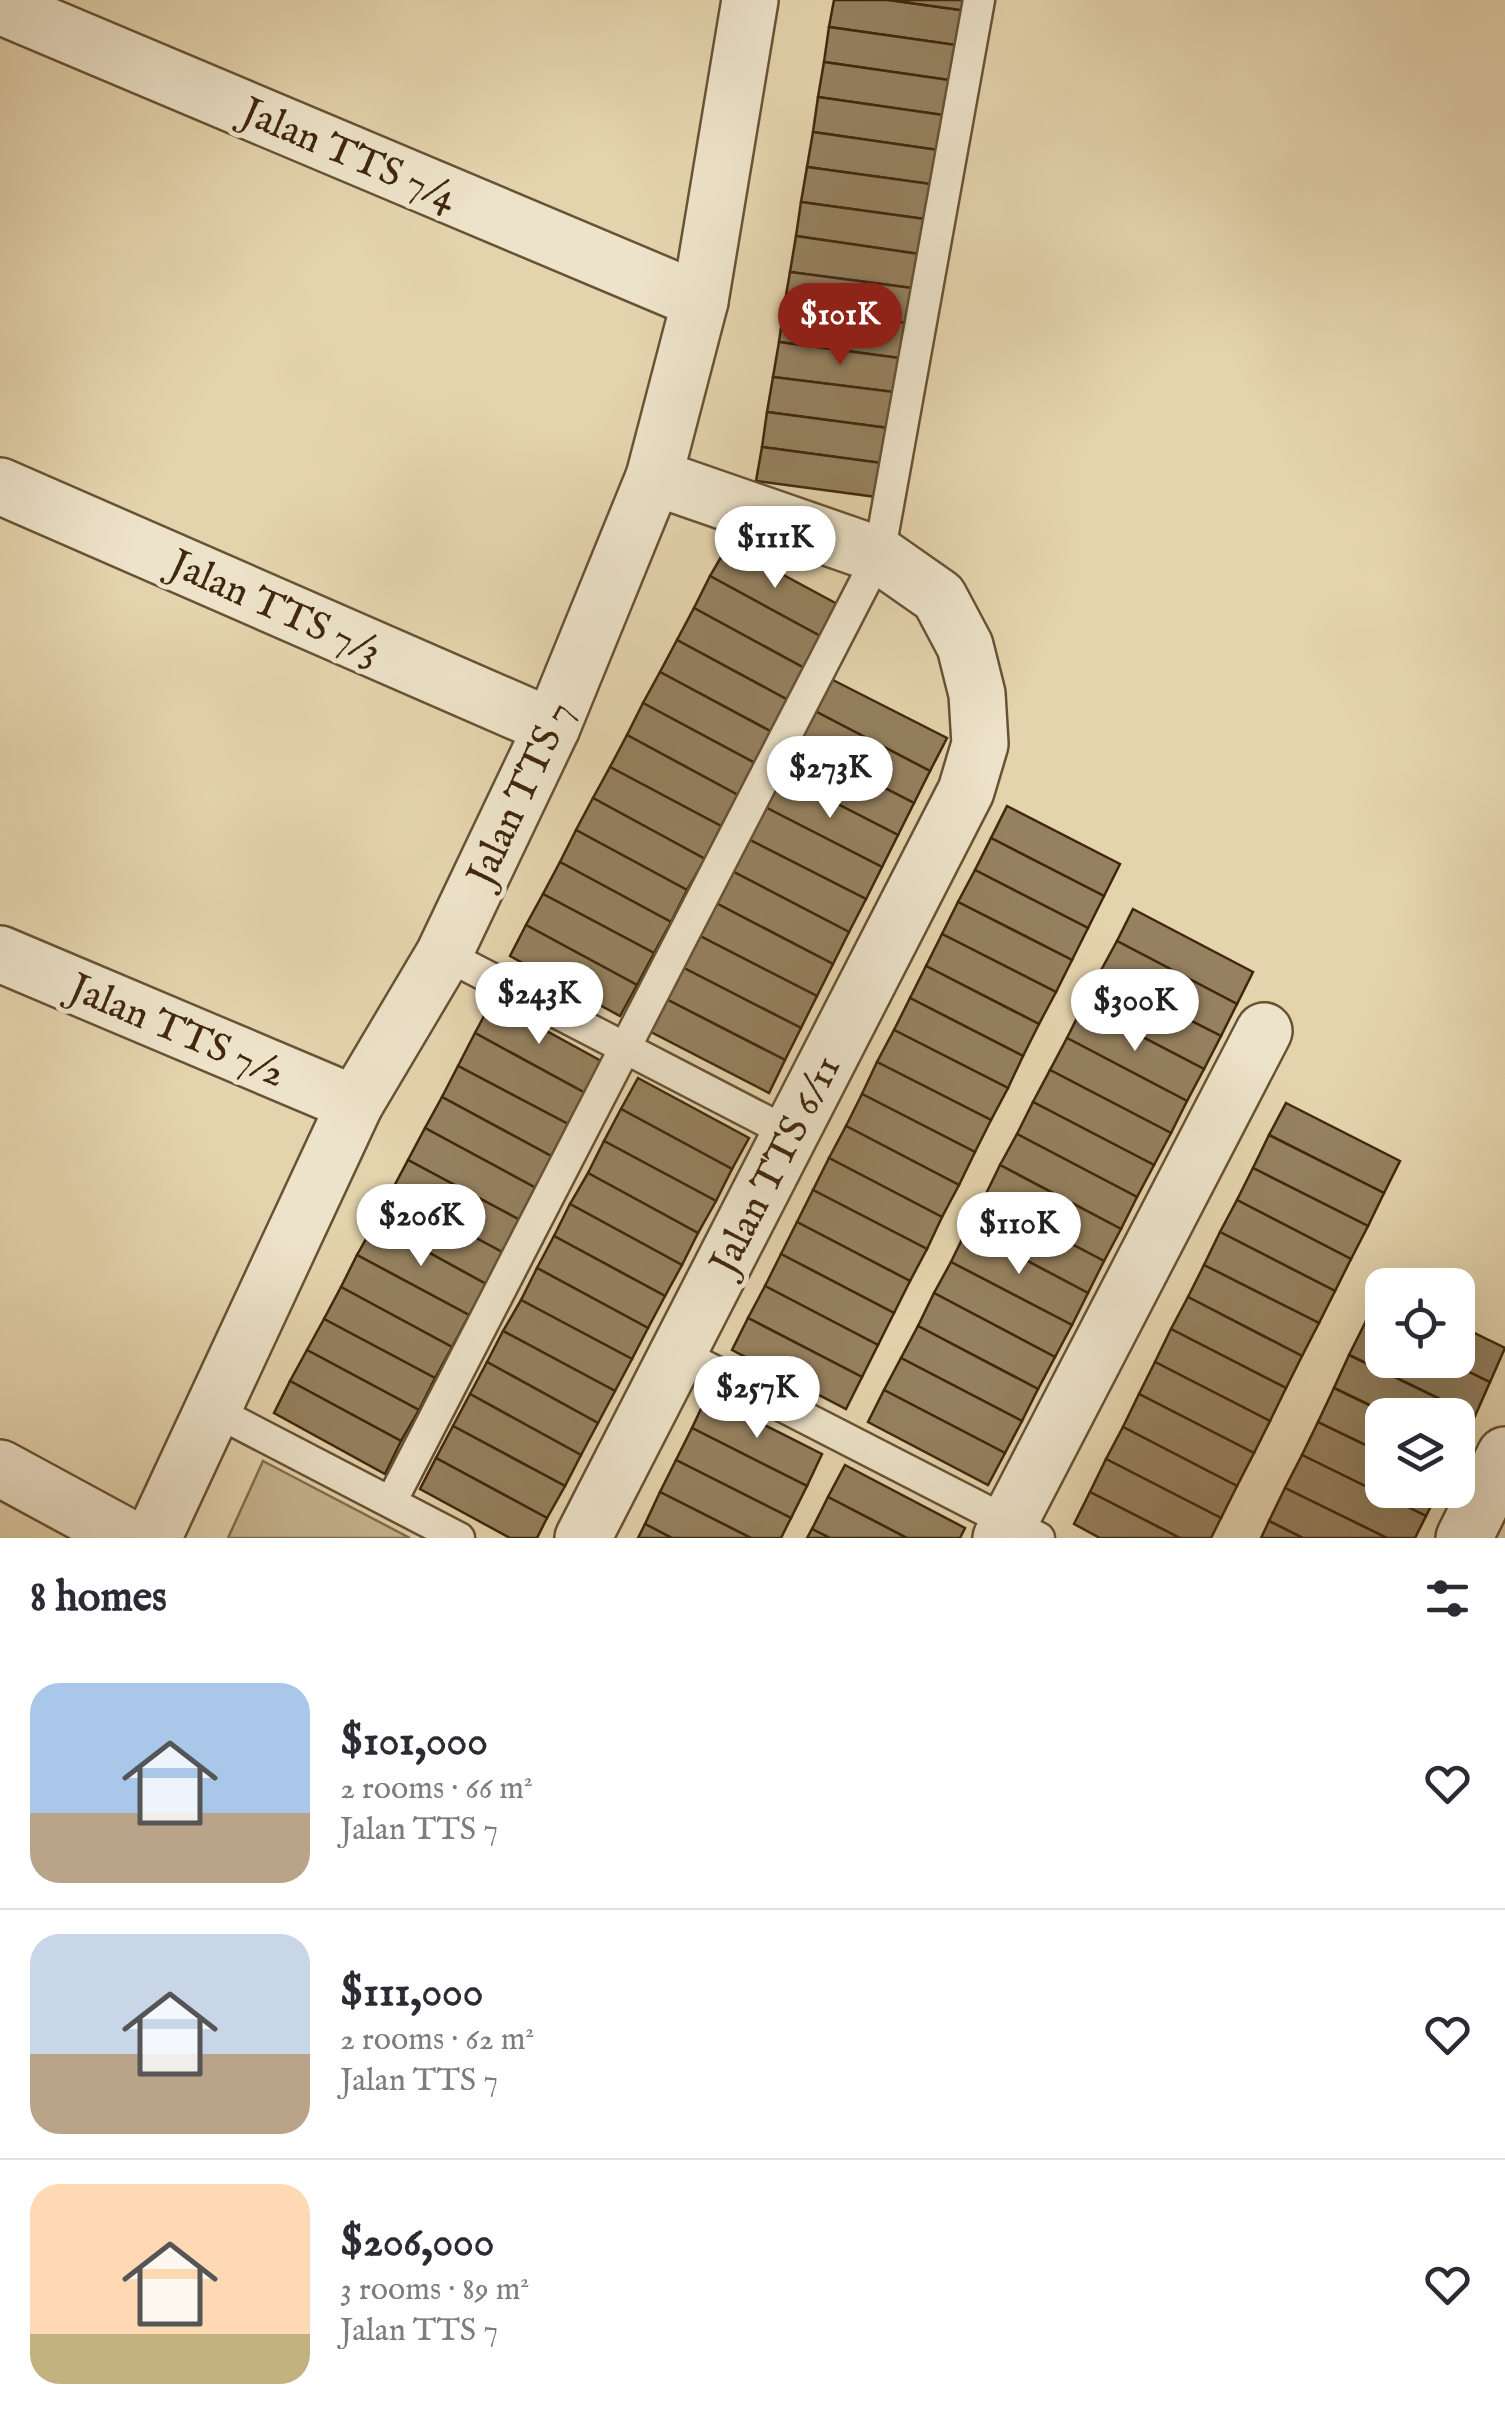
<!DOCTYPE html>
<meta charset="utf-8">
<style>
body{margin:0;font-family:"IM FELL English",serif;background:#f7f7f7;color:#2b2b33;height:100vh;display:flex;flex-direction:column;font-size:38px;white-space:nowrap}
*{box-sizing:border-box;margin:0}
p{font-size:32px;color:#7c7c81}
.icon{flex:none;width:55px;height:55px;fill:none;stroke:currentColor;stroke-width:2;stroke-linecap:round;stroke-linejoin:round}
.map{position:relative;height:1538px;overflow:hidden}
.sheet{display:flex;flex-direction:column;background:#fff;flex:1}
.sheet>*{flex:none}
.fabs{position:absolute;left:1365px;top:1268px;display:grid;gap:20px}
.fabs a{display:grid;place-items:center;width:110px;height:110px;border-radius:20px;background:#fff;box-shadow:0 10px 40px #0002;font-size:50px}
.price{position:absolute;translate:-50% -85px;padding:0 22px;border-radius:35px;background:#fff;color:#222;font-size:32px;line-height:65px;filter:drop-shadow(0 2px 5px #0008)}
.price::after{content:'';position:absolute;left:50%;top:60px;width:30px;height:22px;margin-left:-15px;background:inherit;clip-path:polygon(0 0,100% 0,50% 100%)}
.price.current{background:#8f2418;color:#fff}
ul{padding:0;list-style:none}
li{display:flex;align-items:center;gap:30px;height:250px;padding:0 30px}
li+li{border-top:2px solid #e1e1e2}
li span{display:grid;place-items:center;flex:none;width:280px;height:200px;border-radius:30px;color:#555}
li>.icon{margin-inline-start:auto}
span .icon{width:120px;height:120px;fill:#fffc;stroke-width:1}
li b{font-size:42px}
h2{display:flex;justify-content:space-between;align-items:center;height:120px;padding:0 30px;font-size:42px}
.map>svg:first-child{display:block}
.green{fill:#c8b792;stroke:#846f4f;stroke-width:2.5}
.building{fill:#958160;stroke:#40270c;stroke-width:2.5}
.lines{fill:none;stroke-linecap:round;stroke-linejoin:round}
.lane-casing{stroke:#695234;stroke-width:35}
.street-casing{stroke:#695234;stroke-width:60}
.lane{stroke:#ede3ca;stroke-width:30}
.street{stroke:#ede3ca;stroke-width:55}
.labels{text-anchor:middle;stroke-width:10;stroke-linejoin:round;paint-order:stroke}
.street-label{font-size:40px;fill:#40270c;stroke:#ede3ca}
</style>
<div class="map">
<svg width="1505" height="1538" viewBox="0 0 1505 1538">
<rect width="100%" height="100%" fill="#e4d4ad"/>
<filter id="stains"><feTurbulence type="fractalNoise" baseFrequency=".002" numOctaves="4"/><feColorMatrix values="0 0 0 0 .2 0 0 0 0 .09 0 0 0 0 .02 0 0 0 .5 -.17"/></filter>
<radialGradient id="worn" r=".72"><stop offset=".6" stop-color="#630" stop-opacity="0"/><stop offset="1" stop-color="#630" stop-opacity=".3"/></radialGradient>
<!-- green -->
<path class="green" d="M263,1461L410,1538H228Z"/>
<!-- building -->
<g class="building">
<path d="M834,0H889L968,11L963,46L829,27Z"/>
<path d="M889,0H970L968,11Z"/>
<path d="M829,27L963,46L956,81L824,62Z"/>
<path d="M824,62L956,81L950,116L818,97Z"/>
<path d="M818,97L950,116L945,151L813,132Z"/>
<path d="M813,132L945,151L938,185L807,167Z"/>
<path d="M807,167L938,185L932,220L801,202Z"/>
<path d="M801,202L932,220L926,255L796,236Z"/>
<path d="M796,236L926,255L920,289L790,272Z"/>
<path d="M790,272L920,289L914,324L784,307Z"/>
<path d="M784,307L914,324L907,359L779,342Z"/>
<path d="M779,342L907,359L902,393L773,377Z"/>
<path d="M773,377L902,393L896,429L767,412Z"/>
<path d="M767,412L896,429L889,464L762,447Z"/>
<path d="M762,447L889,464L884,498L756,481Z"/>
<path d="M728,545L839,605L822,637L710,576Z"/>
<path d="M710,576L822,637L806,669L694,608Z"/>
<path d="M694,608L806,669L788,700L677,640Z"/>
<path d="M677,640L788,700L772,732L660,672Z"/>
<path d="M660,672L772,732L755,763L643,703Z"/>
<path d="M827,677L947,738L930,771L811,709Z"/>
<path d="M643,703L755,763L738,795L627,735Z"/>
<path d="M811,709L930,771L914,803L795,742Z"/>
<path d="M627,735L738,795L721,826L610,767Z"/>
<path d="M795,742L914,803L898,835L779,774Z"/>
<path d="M610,767L721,826L705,859L593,798Z"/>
<path d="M779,774L898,835L882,867L763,806Z"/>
<path d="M593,798L705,859L687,890L576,830Z"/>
<path d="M763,806L882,867L866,899L746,838Z"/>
<path d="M1007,806L1120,864L1104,896L991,838Z"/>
<path d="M576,830L687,890L671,922L560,862Z"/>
<path d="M746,838L866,899L849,932L730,870Z"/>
<path d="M991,838L1104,896L1088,928L975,870Z"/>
<path d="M560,862L671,922L654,953L543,894Z"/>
<path d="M730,870L849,932L833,964L714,902Z"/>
<path d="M975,870L1088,928L1072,960L958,902Z"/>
<path d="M543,894L654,953L637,985L526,925Z"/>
<path d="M714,902L833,964L817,996L698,935Z"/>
<path d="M958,902L1072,960L1056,992L942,934Z"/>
<path d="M1133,909L1253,972L1237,1004L1117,941Z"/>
<path d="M526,925L637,985L620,1016L510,956Z"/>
<path d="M942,934L1056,992L1039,1024L926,966Z"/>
<path d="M698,935L817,996L801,1028L682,967Z"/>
<path d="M1117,941L1237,1004L1221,1036L1099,974Z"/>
<path d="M926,966L1039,1024L1023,1056L910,998Z"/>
<path d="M682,967L801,1028L785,1060L666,999Z"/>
<path d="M1099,974L1221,1036L1204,1069L1083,1006Z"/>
<path d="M910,998L1023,1056L1008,1088L894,1030Z"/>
<path d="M666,999L785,1060L769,1093L649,1031Z"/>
<path d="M492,1001L603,1062L587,1094L475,1033Z"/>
<path d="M1083,1006L1204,1069L1187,1101L1067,1038Z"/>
<path d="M894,1030L1008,1088L991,1120L877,1062Z"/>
<path d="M475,1033L587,1094L570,1125L458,1066Z"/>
<path d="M1067,1038L1187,1101L1171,1133L1050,1070Z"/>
<path d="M877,1062L991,1120L975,1152L862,1094Z"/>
<path d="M458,1066L570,1125L553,1157L442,1097Z"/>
<path d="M1050,1070L1171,1133L1154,1165L1033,1102Z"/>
<path d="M638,1078L749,1138L732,1169L621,1109Z"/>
<path d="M862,1094L975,1152L959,1185L846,1126Z"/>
<path d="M442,1097L553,1157L536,1188L425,1128Z"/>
<path d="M1033,1102L1154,1165L1137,1197L1017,1134Z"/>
<path d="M1286,1103L1400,1161L1384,1193L1269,1135Z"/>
<path d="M621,1109L732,1169L716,1201L604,1141Z"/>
<path d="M846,1126L959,1185L942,1217L829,1158Z"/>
<path d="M425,1128L536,1188L520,1220L408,1160Z"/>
<path d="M1017,1134L1137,1197L1121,1229L1000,1165Z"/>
<path d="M1269,1135L1384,1193L1368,1226L1253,1168Z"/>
<path d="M604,1141L716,1201L698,1233L588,1173Z"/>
<path d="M829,1158L942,1217L927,1249L813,1190Z"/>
<path d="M408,1160L520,1220L502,1252L391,1192Z"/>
<path d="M1000,1165L1121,1229L1104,1261L984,1198Z"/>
<path d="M1253,1168L1368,1226L1351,1259L1237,1200Z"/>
<path d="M588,1173L698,1233L682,1265L570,1204Z"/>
<path d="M813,1190L927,1249L910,1281L797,1222Z"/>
<path d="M391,1192L502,1252L486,1284L375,1223Z"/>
<path d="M984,1198L1104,1261L1088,1293L967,1229Z"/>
<path d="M1237,1200L1351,1259L1335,1291L1220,1232Z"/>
<path d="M570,1204L682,1265L665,1296L554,1236Z"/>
<path d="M797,1222L910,1281L894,1313L781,1254Z"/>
<path d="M375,1223L486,1284L469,1315L357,1255Z"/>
<path d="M967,1229L1088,1293L1072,1325L951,1262Z"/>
<path d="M1220,1232L1335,1291L1319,1323L1204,1265Z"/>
<path d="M554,1236L665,1296L648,1328L537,1268Z"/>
<path d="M781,1254L894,1313L878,1345L765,1286Z"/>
<path d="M357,1255L469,1315L452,1347L341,1287Z"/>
<path d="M951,1262L1072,1325L1055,1357L934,1293Z"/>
<path d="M1204,1265L1319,1323L1302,1356L1188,1297Z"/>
<path d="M537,1268L648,1328L632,1359L521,1300Z"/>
<path d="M765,1286L878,1345L862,1377L748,1318Z"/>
<path d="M341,1287L452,1347L435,1378L324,1319Z"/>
<path d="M1382,1288V1330L1366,1321Z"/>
<path d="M934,1293L1055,1357L1038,1389L918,1326Z"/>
<path d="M1188,1297L1302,1356L1286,1388L1171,1329Z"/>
<path d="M521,1300L632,1359L615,1391L503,1331Z"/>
<path d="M748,1318L862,1377L846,1409L732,1350Z"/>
<path d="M324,1319L435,1378L419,1410L307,1350Z"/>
<path d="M1366,1321L1382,1330V1360H1445L1490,1382L1475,1416L1349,1355Z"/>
<path d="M1458,1325L1505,1348L1490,1382L1445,1360H1458Z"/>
<path d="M918,1326L1038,1389L1022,1421L901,1358Z"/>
<path d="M1171,1329L1286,1388L1270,1421L1155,1362Z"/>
<path d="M503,1331L615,1391L598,1423L487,1362Z"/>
<path d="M307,1350L419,1410L401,1441L290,1381Z"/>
<path d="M1349,1355L1475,1416L1459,1449L1458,1415H1390L1334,1388Z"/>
<path d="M901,1358L1022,1421L1005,1453L884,1390Z"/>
<path d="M487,1362L598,1423L581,1455L470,1394Z"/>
<path d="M1155,1362L1270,1421L1254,1453L1139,1394Z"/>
<path d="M290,1381L401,1441L385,1474L274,1413Z"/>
<path d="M1334,1388L1390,1415H1382V1453L1318,1422Z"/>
<path d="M884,1390L1005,1453L988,1485L868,1422Z"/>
<path d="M470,1394L581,1455L565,1486L453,1426Z"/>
<path d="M1139,1394L1254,1453L1237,1486L1123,1427Z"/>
<path d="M707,1396L822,1454L807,1486L692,1428Z"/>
<path d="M1318,1422L1382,1453V1490H1439L1426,1516L1302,1455Z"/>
<path d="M453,1426L565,1486L547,1518L436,1458Z"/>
<path d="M1123,1427L1237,1486L1221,1518L1106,1459Z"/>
<path d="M692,1428L807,1486L791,1518L676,1460Z"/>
<path d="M1302,1455L1426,1516L1415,1538H1387L1285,1488Z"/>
<path d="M436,1458L547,1518L537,1538H510L420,1489Z"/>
<path d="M1106,1459L1221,1518L1211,1538H1180L1090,1492Z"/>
<path d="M676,1460L791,1518L781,1538H751L660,1492Z"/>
<path d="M845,1465L965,1528L960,1538H907L828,1497Z"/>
<path d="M1285,1488L1387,1538H1303L1269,1521Z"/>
<path d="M660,1492L751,1538H672L645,1524Z"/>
<path d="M1090,1492L1180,1538H1100L1074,1524Z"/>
<path d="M828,1497L907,1538H830L812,1529Z"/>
<path d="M1269,1521L1303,1538H1261Z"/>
<path d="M645,1524L672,1538H638Z"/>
<path d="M812,1529L830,1538H807Z"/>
</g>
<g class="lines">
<defs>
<g id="lane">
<path d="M444,954L789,1133"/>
<path d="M679,1353L1039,1538"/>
<path d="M211,1409L459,1538"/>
<path d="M391,1502L879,555L979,0"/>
</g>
<g id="street">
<path d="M0,6L700,301"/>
<path d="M0,486L552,727"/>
<path d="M0,954L355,1104"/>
<path d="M0,1468L129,1538"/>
<path d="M153,1538L355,1104L444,954L552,727L654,477L700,301L750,0"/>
<path d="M583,1538L966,791L980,744L977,694L965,646L939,597L879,555L654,477"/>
<path d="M1001,1538L1264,1031"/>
<path d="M1464,1538L1505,1455"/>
</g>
</defs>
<!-- lane casing -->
<use href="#lane" class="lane-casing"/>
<!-- street casing -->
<use href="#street" class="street-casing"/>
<!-- lane -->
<use href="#lane" class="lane"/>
<!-- street -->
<use href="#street" class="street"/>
</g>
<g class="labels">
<!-- street labels -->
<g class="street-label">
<text transform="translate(350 153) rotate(23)" y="14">Jalan TTS 7/4</text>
<text transform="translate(276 606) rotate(24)" y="14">Jalan TTS 7/3</text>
<text transform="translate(519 793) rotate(-65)" y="14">Jalan TTS 7</text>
<text transform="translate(178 1029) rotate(23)" y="14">Jalan TTS 7/2</text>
<text transform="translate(774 1164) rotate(-63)" y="14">Jalan TTS 6/11</text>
</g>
</g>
<rect width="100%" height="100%" filter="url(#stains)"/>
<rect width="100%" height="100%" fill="url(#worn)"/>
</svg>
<div class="fabs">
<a><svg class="icon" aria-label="locate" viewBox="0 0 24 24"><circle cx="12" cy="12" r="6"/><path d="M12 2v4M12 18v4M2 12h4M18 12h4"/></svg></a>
<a><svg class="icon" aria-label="layers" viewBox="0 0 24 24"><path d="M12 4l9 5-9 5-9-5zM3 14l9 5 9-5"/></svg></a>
</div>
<b class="price current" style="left:840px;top:368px">$101K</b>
<b class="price" style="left:775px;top:591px">$111K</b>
<b class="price" style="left:830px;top:821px">$273K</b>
<b class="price" style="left:539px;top:1047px">$243K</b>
<b class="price" style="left:1135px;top:1054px">$300K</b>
<b class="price" style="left:421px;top:1269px">$206K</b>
<b class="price" style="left:1019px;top:1277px">$110K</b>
<b class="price" style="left:757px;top:1441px">$257K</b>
</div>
<section class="sheet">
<h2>8 homes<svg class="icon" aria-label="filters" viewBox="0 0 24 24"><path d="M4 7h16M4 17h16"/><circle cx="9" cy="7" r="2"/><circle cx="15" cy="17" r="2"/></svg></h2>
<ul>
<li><span style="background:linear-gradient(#a9c7e8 65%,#b9a48a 0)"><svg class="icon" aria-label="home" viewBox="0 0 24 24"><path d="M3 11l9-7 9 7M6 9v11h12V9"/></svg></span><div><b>$101,000</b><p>2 rooms · 66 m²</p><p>Jalan TTS 7</p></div><svg class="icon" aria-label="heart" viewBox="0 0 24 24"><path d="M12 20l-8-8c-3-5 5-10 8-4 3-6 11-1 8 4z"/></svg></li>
<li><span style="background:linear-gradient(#c9d6e8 60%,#b9a48a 0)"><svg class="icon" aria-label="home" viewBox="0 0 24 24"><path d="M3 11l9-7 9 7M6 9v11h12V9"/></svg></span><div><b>$111,000</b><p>2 rooms · 62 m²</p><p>Jalan TTS 7</p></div><svg class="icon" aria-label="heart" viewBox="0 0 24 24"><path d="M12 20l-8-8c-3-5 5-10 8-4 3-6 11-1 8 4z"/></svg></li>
<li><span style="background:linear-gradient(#ffd9b3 75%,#c2b280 0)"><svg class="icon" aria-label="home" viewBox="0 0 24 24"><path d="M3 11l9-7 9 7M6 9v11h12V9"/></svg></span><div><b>$206,000</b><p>3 rooms · 89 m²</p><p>Jalan TTS 7</p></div><svg class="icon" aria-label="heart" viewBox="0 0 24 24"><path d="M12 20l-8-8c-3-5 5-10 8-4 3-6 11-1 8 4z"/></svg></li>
</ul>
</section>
